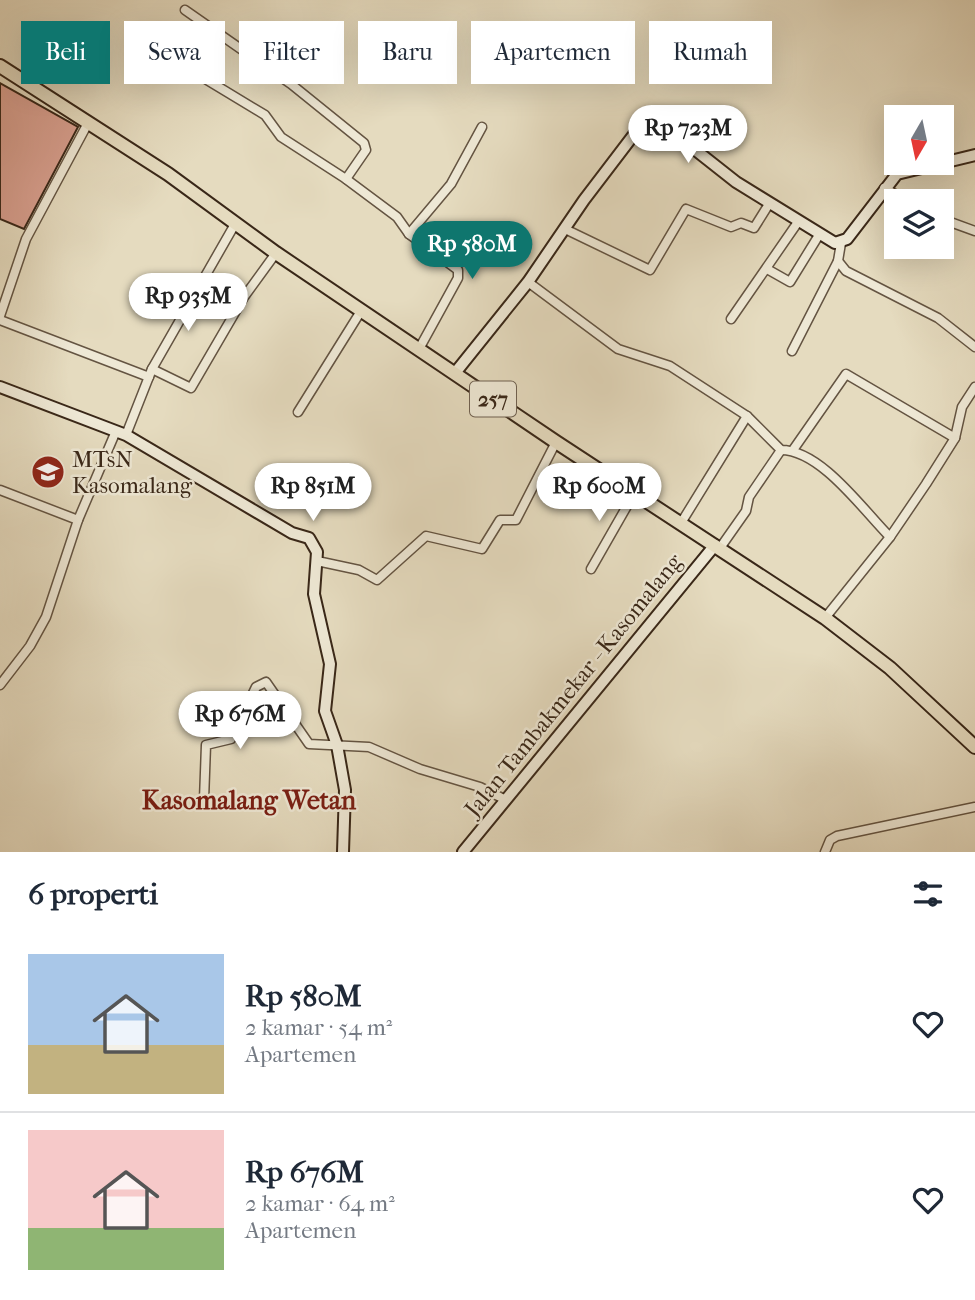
<!DOCTYPE html>
<html lang="id">
<meta charset="utf-8">
<style>
body{margin:0;font-family:"IM FELL French Canon",serif;background:#f2f2f3;color:#1f2937;height:100vh;display:flex;flex-direction:column;font-size:26px;white-space:nowrap}
*{box-sizing:border-box;margin:0}
p{font-size:23px;color:#747a83}
.icon{flex:none;width:38px;height:38px;fill:none;stroke:currentColor;stroke-width:2;stroke-linecap:round;stroke-linejoin:round}
.map{position:relative;height:852px;overflow:hidden}
.side{display:flex;flex-direction:column;background:#fff;flex:1}
.side>*{flex:none}
.banner{position:absolute;left:21px;top:21px;width:934px;height:63px;display:flex;gap:14px}
.needle{width:46px;rotate:189deg}
.buttons{position:absolute;left:884px;top:105px;display:grid;gap:14px}
.buttons a{display:grid;place-items:center;width:70px;height:70px;border-radius:0px;background:#fff;box-shadow:0 7px 28px #0002;font-size:35px}
.price{position:absolute;translate:-50% -60px;padding:0 16px;border-radius:24px;background:#fff;color:#222;font-size:23px;line-height:46px;filter:drop-shadow(0 2px 4px #0008)}
.price::after{content:'';position:absolute;left:50%;top:42px;width:21px;height:16px;margin-left:-10px;background:inherit;clip-path:polygon(0 0,100% 0,50% 100%)}
.price.active{background:#0f766e;color:#fff}
ul{padding:0;list-style:none}
li{display:flex;align-items:center;gap:21px;height:175px;padding:0 28px}
li+li{border-top:2px solid #e0e1e3}
li span{display:grid;place-items:center;flex:none;width:196px;height:140px;border-radius:0px;color:#555}
li>.icon{margin-inline-start:auto}
span .icon{width:84px;height:84px;fill:#fffc;stroke-width:1}
li b{font-size:30px}
h2{display:flex;justify-content:space-between;align-items:center;height:84px;padding:0 28px;font-size:30px}
.chip{padding:0 24px;border-radius:0px;background:#fff;box-shadow:0 7px 28px #0002;font-size:24px;line-height:63px}
.chip.active{background:#0f766e;color:#fff}
.map>svg:first-child{display:block}
.building{fill:#d89f8f;stroke:#392718;stroke-width:2}
.lines{fill:none;stroke-linecap:round;stroke-linejoin:round}
.street-casing{stroke:#645442;stroke-width:11}
.secondary-casing{stroke:#392718;stroke-width:14}
.primary-casing{stroke:#392718;stroke-width:16}
.street{stroke:#eee8d5;stroke-width:8}
.secondary{stroke:#eee8d5;stroke-width:10}
.primary{stroke:#e5dbbf;stroke-width:12}
.labels{text-anchor:middle;stroke-width:5;stroke-linejoin:round;paint-order:stroke}
.shield{fill:#eee8d5;stroke:#6f6151;stroke-width:2}
.shield-label{font-size:21px;font-weight:bold;fill:#392718}
.poi-label{font-size:23px;fill:#392718;stroke:#eee8d5;text-anchor:start}
.street-label{font-size:23px;fill:#392718;stroke:#eee8d5}
.quarter-label{font-size:26px;font-weight:bold;fill:#7a1f14;stroke:#eee8d5}
</style>
<div class="map">
<svg width="975" height="852" viewBox="0 0 975 852">
<rect width="100%" height="100%" fill="#e5dbbf"/>
<filter id="stains"><feTurbulence type="fractalNoise" baseFrequency=".00286" numOctaves="4"/><feColorMatrix values="0 0 0 0 .2 0 0 0 0 .09 0 0 0 0 .02 0 0 0 .5 -.17"/></filter>
<radialGradient id="worn" r=".72"><stop offset=".6" stop-color="#630" stop-opacity="0"/><stop offset="1" stop-color="#630" stop-opacity=".3"/></radialGradient>
<!-- building -->
<path class="building" d="M0,83L78,127L24,229L0,219Z"/>
<g class="lines">
<defs>
<g id="street">
<path d="M185,10L291,84L364,143L366,150L346,179"/>
<path d="M184,66L265,115L281,137L346,179L397,217L409,234L458,270V278L419,349"/>
<path d="M884,188L908,201"/>
<path d="M942,219L975,231"/>
<path d="M565,229L650,270L686,209L731,227L741,223L754,228L769,204"/>
<path d="M409,234L451,184L482,127"/>
<path d="M841,243L838,261L846,271L938,318L975,347"/>
<path d="M767,269L790,282L819,235"/>
<path d="M528,282L618,349L670,366L747,416L781,450C821,450 863,510 890,537"/>
<path d="M0,316L26,239L88,123"/>
<path d="M731,319L798,222"/>
<path d="M0,320L149,377"/>
<path d="M792,351L838,261"/>
<path d="M152,369L191,388L244,297L276,253"/>
<path d="M298,412L361,311"/>
<path d="M126,435L152,369L235,224"/>
<path d="M793,450L846,374L955,438"/>
<path d="M0,490L78,520"/>
<path d="M681,523L747,416"/>
<path d="M720,548L746,511L749,497L781,450"/>
<path d="M317,561L359,570L377,580L426,536L482,549L500,520H516L556,442"/>
<path d="M591,569L635,492"/>
<path d="M825,618L890,537L926,484L955,438L962,407L975,387"/>
<path d="M0,685L30,646L46,617L78,520L116,431"/>
<path d="M204,800L206,745L231,739L256,687L266,682L309,744L369,747L420,769L480,787L506,800"/>
<path d="M825,852L830,840L837,836L975,807"/>
</g>
<g id="secondary">
<path d="M455,373L528,282L584,200L645,120L660,122L736,182L835,243L847,239L897,174L975,155"/>
<path d="M0,387L126,435L292,533L309,538L317,552L314,594L330,664L325,711L337,745L345,790L343,852"/>
<path d="M463,852L715,545"/>
</g>
<path id="primary" d="M0,66L168,174L276,253L556,442L825,618L890,668L975,747"/>
</defs>
<!-- street casing -->
<use href="#street" class="street-casing"/>
<!-- secondary casing -->
<use href="#secondary" class="secondary-casing"/>
<!-- primary casing -->
<use href="#primary" class="primary-casing"/>
<!-- street -->
<use href="#street" class="street"/>
<!-- secondary -->
<use href="#secondary" class="secondary"/>
<!-- primary -->
<use href="#primary" class="primary"/>
</g>
<!-- icons -->
<defs>
<symbol id="school-disc" viewBox="-11 -11 22 22"><circle r="9.5" fill="#8f2418" stroke="#eee8d5"/><path d="M0-5L7-2L0 1L-7-2ZM-4 1L0 2.5L4 1V4Q0 6-4 4Z" fill="#fff"/></symbol>
</defs>
<g fill-rule="evenodd">
<use href="#school-disc" x="29" y="453" width="38" height="38"/>
</g>
<g class="labels">
<!-- shield labels -->
<rect class="shield" x="470" y="381.5" width="46" height="35" rx="5"/>
<g class="shield-label">
<text x="493" y="406">257</text>
</g>
<!-- poi labels -->
<g class="poi-label">
<text x="72" y="467">MTsN<tspan x="72" dy="26">Kasomalang</tspan></text>
</g>
<!-- street labels -->
<g class="street-label">
<text transform="translate(573 685) rotate(-51)" y="8">Jalan Tambakmekar - Kasomalang</text>
</g>
<!-- quarter labels -->
<g class="quarter-label">
<text x="249" y="809">Kasomalang Wetan</text>
</g>
</g>
<rect width="100%" height="100%" filter="url(#stains)"/>
<rect width="100%" height="100%" fill="url(#worn)"/>
</svg>
<div class="buttons">
<a><svg class="needle" viewBox="-14 -14 28 28"><path d="M0-13l5 13h-10z" fill="#e53935"/><path d="M0 13l5-13h-10z" fill="#747a83"/></svg></a>
<a><svg class="icon" aria-label="layers" viewBox="0 0 24 24"><path d="M12 4l9 5-9 5-9-5zM3 14l9 5 9-5"/></svg></a>
</div>
<b class="price" style="left:688px;top:165px">Rp 723M</b>
<b class="price active" style="left:472px;top:281px">Rp 580M</b>
<b class="price" style="left:188px;top:333px">Rp 935M</b>
<b class="price" style="left:313px;top:523px">Rp 851M</b>
<b class="price" style="left:599px;top:523px">Rp 600M</b>
<b class="price" style="left:240px;top:751px">Rp 676M</b>
<div class="banner">
<a class="chip active">Beli</a>
<a class="chip">Sewa</a>
<a class="chip">Filter</a>
<a class="chip">Baru</a>
<a class="chip">Apartemen</a>
<a class="chip">Rumah</a>
</div>
</div>
<section class="side">
<h2>6 properti<svg class="icon" aria-label="filters" viewBox="0 0 24 24"><path d="M4 7h16M4 17h16"/><circle cx="9" cy="7" r="2"/><circle cx="15" cy="17" r="2"/></svg></h2>
<ul>
<li><span style="background:linear-gradient(#a9c7e8 65%,#c2b280 0)"><svg class="icon" aria-label="home" viewBox="0 0 24 24"><path d="M3 11l9-7 9 7M6 9v11h12V9"/></svg></span><div><b>Rp 580M</b><p>2 kamar · 54 m²</p><p>Apartemen</p></div><svg class="icon" aria-label="heart" viewBox="0 0 24 24"><path d="M12 20l-8-8c-3-5 5-10 8-4 3-6 11-1 8 4z"/></svg></li>
<li><span style="background:linear-gradient(#f6c9c9 70%,#8fb573 0)"><svg class="icon" aria-label="home" viewBox="0 0 24 24"><path d="M3 11l9-7 9 7M6 9v11h12V9"/></svg></span><div><b>Rp 676M</b><p>2 kamar · 64 m²</p><p>Apartemen</p></div><svg class="icon" aria-label="heart" viewBox="0 0 24 24"><path d="M12 20l-8-8c-3-5 5-10 8-4 3-6 11-1 8 4z"/></svg></li>
</ul>
</section>
